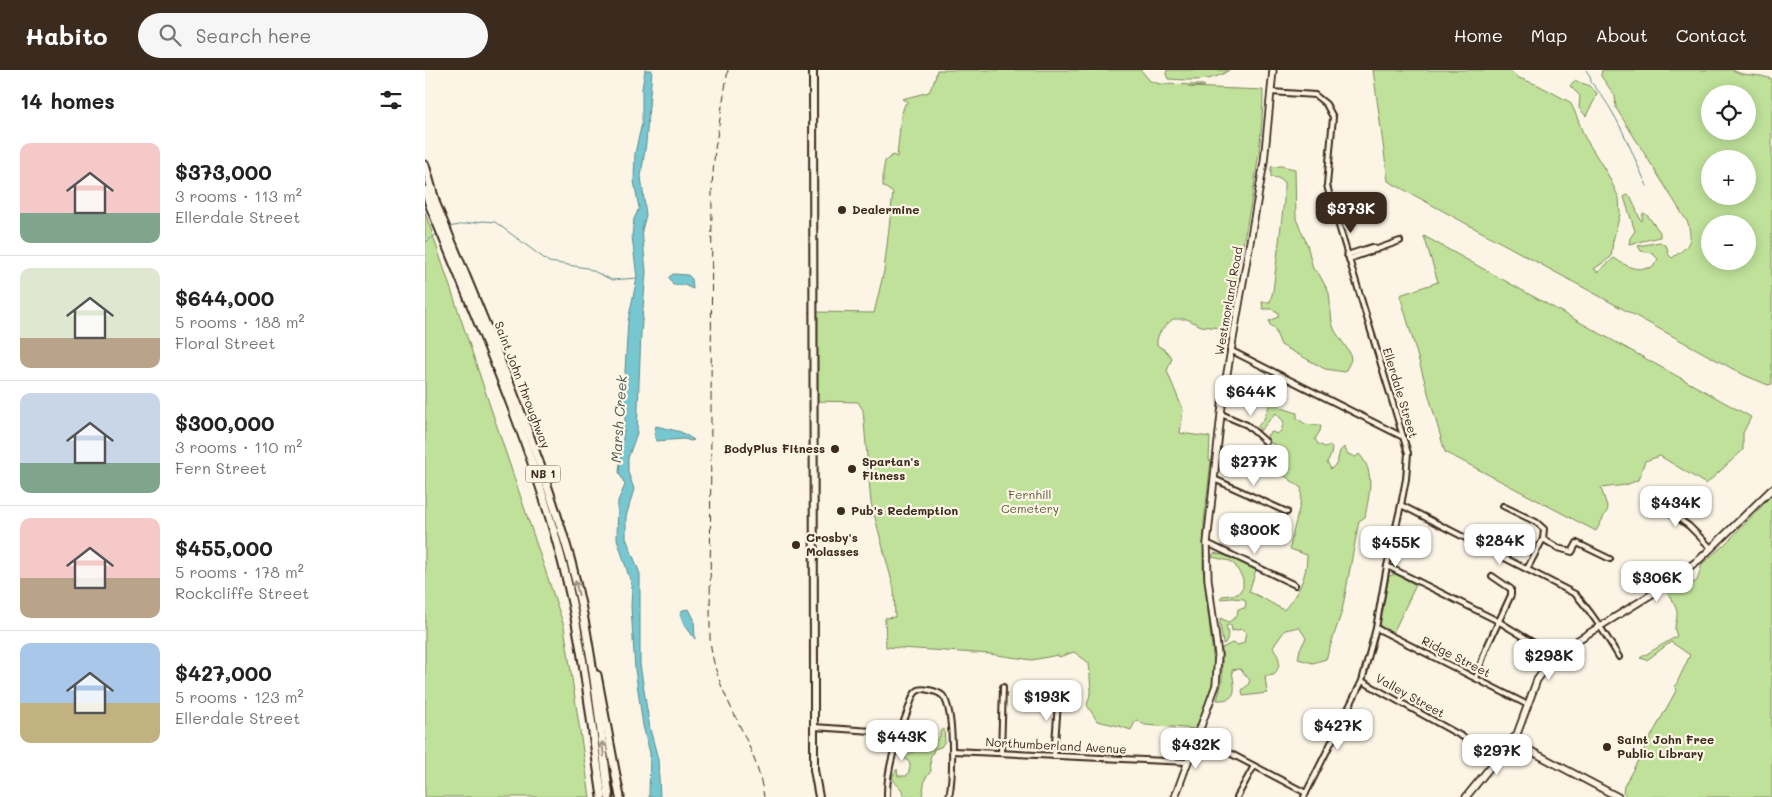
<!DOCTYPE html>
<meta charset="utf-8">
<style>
body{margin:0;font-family:Mali,sans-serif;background:#f6f6f6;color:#222;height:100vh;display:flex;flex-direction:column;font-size:19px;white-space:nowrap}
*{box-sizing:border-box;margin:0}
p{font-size:16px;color:#767676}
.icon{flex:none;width:28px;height:28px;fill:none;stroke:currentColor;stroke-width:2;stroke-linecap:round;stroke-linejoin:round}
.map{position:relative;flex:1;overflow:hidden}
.drawer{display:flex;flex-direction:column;background:#fff;width:425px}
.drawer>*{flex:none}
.buttons{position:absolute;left:1276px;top:15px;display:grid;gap:10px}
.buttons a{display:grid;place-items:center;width:55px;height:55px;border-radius:50%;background:#fff;box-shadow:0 2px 12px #0003;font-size:25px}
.price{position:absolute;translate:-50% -42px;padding:0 11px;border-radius:10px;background:#fff;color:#222;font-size:16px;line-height:32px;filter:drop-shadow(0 1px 2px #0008)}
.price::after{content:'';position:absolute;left:50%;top:30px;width:15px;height:11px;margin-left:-8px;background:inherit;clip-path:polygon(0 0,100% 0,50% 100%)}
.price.current{background:#3b2a1e;color:#fff}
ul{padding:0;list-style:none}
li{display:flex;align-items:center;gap:15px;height:125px;padding:0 20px}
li+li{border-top:1px solid #e0e0e0}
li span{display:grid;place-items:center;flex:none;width:140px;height:100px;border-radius:10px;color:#555}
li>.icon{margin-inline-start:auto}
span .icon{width:60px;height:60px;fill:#fffc;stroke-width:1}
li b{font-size:21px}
h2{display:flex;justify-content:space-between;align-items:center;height:60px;padding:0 20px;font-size:21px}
header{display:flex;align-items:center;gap:30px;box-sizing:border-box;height:70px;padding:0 25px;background:#3b2a1e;color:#fff}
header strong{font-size:24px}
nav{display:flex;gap:28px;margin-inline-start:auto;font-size:18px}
.search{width:350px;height:45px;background:#f6f6f6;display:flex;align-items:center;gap:12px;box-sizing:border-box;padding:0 18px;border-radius:28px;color:#767676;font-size:19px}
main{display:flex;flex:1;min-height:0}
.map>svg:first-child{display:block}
.green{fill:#bfe19a;stroke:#7d865c;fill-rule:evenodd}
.water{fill:#77c7d1;stroke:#5f8889}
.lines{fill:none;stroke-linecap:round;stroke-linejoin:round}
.stream{stroke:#5f8889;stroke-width:1}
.street-casing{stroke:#3b2a1e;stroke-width:8}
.secondary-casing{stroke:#3b2a1e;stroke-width:9}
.primary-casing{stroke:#3b2a1e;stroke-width:10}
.highway-casing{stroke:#3b2a1e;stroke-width:11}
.street{stroke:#fcf5e5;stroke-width:4}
.secondary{stroke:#fcf5e5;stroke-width:5.5}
.primary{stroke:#fcf5e5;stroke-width:6}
.highway{stroke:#fcf5e5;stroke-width:7}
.rail{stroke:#3b2a1e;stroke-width:1;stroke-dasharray:8 4;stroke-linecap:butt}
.oneway{stroke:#9c9082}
.poi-dot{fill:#3b2a1e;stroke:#fcf5e5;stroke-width:2}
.labels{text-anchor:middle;stroke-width:4.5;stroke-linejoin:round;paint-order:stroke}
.shield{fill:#fcf5e5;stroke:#75675a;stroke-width:1}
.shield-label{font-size:11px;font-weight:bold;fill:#3b2a1e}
.poi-label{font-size:12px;font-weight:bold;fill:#3b2a1e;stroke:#fcf5e5;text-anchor:start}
.street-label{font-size:12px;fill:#3b2a1e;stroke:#fcf5e5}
.park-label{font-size:12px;fill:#5c583d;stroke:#fcf5e5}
.water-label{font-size:14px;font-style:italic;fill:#4d5954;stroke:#fcf5e5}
</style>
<header>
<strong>Habito</strong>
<div class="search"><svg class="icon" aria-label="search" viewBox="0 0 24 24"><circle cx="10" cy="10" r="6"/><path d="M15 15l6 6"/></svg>Search here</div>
<nav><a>Home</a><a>Map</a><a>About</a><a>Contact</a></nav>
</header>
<main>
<section class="drawer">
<h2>14 homes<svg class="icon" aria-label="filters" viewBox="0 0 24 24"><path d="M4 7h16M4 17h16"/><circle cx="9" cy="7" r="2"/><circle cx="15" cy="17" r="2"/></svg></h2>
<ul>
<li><span style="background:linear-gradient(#f6c9c9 70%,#7fa58c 0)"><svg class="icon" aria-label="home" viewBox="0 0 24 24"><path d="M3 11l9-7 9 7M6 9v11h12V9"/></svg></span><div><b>$373,000</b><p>3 rooms · 113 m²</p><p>Ellerdale Street</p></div></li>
<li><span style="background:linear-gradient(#dfe7d0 70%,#b9a48a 0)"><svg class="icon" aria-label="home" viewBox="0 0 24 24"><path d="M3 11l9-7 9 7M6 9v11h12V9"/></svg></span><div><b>$644,000</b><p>5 rooms · 188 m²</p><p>Floral Street</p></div></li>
<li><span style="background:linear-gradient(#c9d6e8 70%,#7fa58c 0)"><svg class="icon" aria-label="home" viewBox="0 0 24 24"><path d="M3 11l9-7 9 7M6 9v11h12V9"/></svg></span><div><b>$300,000</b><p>3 rooms · 110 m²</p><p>Fern Street</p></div></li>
<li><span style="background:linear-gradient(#f6c9c9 60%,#b9a48a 0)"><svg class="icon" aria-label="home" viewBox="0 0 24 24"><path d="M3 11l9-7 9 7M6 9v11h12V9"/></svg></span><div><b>$455,000</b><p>5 rooms · 178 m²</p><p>Rockcliffe Street</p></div></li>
<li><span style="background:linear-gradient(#a9c7e8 60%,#c2b280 0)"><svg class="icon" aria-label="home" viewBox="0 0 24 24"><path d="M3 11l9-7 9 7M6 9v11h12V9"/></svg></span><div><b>$427,000</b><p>5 rooms · 123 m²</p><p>Ellerdale Street</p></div></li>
</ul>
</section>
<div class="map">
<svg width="1347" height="727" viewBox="0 0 1347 727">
<rect width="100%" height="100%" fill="#fcf5e5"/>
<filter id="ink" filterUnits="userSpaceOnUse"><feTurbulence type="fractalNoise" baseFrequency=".02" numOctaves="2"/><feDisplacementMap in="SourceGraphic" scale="10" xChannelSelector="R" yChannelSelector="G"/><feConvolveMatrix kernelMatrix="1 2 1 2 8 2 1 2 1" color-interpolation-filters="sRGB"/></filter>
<g filter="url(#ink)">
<!-- green -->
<g class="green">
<path d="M512,0H716L725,11L735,14L778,15L780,16L763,17L838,20C838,101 814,181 802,261L796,258L776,256L762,249H748C739,257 731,263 732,275L741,281L747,288L742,301L758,340L755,363L785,367L784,390L786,391L779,452L778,499L789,594L788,614L771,659L720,655L711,650L706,660L694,656L672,651L662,635L666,621L664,593L649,582L634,587L633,585L607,590L565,584L461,577L460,548L470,547L469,519L446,433L438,340L433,332L389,331V242L449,243L459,201L468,123L458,116V103L460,91L468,85L472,87L476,46L480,34L483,32L477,29L504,22L510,9Z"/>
<path d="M742,0H804C787,13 764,10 743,9L741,4Z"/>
<path d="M948,0H1084L1094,8L1113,15L1145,32L1150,42L1159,66L1182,103L1194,128L1195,144L1188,171L1186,187L1169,199L1173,202L1189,188C1204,198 1210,201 1228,197L1233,189L1227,183L1216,181L1213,176L1235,172L1242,177L1243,184L1247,188C1264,176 1268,173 1263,153L1191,38L1190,26L1176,6L1177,0H1307L1317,4L1336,6L1347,9V314L1343,315L1319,305L963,111ZM1285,24H1322V61H1285ZM1285,89H1322V126H1285ZM1285,154H1322V191H1285Z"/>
<path d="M1149,11L1163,15L1172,23C1170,32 1164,38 1161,46L1154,38L1155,26L1145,16Z"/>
<path d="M856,96L870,99L871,149L882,174L888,199L894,204L904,223L907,253L910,261L925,283L926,290L920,302L900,299L856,275L849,258L845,255L844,251L853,247V242L846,239H838L837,232H845L848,221L859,131V112L853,108L846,107V97Z"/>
<path d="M1202,125L1206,127L1215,149L1217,151L1218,143L1222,145L1235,162V167L1204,174L1205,168L1210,161L1199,127Z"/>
<path d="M0,142L139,556L165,727H0Z"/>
<path d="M999,166L1326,347L1318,363V380L1281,414L1235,386L1220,391L1213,410L1201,415L1176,418L1183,439L1171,461L1020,382L975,225L1013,212Z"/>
<path d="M851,331L857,338L872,343V348L880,354L896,356L895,361L890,369L893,374L900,377L905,375L907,378L906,385L902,392L906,399L912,393L915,381L919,377L923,384L931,387L934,384C951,402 944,425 940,447L934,451L917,541L901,589L888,593L873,589L875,579L881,568L874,557L860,560L848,577C855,589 857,593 849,605L840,606L842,623L818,626L817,620L823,615L825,610L815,599L807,600C809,617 815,631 792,630L797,612V578L807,573L813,575L819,573L821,562L817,559L807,561L806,555H803L801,556C803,563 804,567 800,573L798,574L795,554V548L804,552L812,546L813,539L820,538L821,533L819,529L807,528L795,529L797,526L813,524L818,517V509L810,495L805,491L787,487L789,483L806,487L831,500L824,522C836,526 847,534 859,540C873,524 882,507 882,485L865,479C866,463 879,430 876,418L860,406L852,404L846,397L856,385L861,382L859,379L844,372L842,365L847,362L852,364L856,361L859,352L851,343L835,361L833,356L839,349L845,334Z"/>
<path d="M1347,419V727H1203L1198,723L1199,716L1252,619L1250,617L1265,585L1246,572L1222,590L1215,588L1252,566C1247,557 1253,551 1252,542C1250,533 1245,527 1240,520L1250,514H1266L1272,511L1277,494L1299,475L1338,435L1334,433Z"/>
<path d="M970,504L991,515L968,563L954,558L964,506Z"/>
<path d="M490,650L491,655L498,657V663L494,667L486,665L481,657V653Z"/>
<path d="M519,659L520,671L516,677L509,679L508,682L505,688L506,701L500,709L497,727H478C479,717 470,716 467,707L472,699L473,706H482C486,697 487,692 478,687L480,682L484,684C491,681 494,676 497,669L502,670V674L506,676L515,666V662Z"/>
</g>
<!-- water -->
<g class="water">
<path d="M220,0H227L221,73L216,106L221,145L217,160L221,202L216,263L212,363L203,388V402L209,419L201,447V468L215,504V594L225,659L233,689L235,727H224L225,683L218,656L210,599L206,537L207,516L192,469L193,431L200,415L194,402L200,350L199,318L203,251L212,208L207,166L209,149L214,138L209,111L210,83L217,53V19Z"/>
<path d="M248,204L263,205L267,209L268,219L259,215H248L244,207Z"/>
<path d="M231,356L256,362L269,370L266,371L259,369L231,371L229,363Z"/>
<path d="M264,539L269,549L270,569L259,554L255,544L258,540Z"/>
</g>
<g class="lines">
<!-- stream -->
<g class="stream">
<path d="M1161,0L1165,6L1166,12C1192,41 1206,81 1222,116"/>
<path d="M23,157L58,151L70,152L124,192L162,198L187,210L212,208"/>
<path d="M0,173L13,163"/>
</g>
<defs>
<g id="street">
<path d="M846,22L890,25L901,34L908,47L902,115L904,123L983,383L981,409L976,435L962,496L951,558L937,611L879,727"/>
<path d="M922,185L947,177L950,179"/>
<path d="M924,189L975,171"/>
<path d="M805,280L976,366"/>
<path d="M796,344L822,355L841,372"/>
<path d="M789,409L862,442"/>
<path d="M1219,432L1246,443L1264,456L1286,478"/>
<path d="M976,435L1150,524C1167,542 1181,565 1194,587"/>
<path d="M1078,436L1111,452L1119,459L1118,469L1133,478L1147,482L1152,473L1185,489"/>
<path d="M782,473L870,515"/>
<path d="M962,496L1073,551L1130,586"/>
<path d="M1102,499L1118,469"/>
<path d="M951,558L1103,635"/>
<path d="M1051,608L1061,579L1086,525V519L1067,506"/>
<path d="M937,611L1074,687"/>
<path d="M389,657L476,663"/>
<path d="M772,666L881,723"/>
<path d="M528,681L762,692"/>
<path d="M576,683L578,617"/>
<path d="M629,686L634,620"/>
<path d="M462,727C461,693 477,658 488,626C492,619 496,618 504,620C509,621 514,622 518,626C530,641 528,708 524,727"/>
<path d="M812,727L829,696"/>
</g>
<g id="secondary">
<path d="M1087,671L1193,727"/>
<path d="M750,727L791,615L793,585L783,509L782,473L798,326L839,92L848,0"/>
<path d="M1041,727L1092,664L1112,610L1130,586L1140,578L1224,526L1275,489L1347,419"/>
</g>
<path id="primary" d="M388,0L389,621V700L394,727"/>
<g id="highway">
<path d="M0,95L11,134C59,251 110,366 145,488C166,565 174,648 184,727"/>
<path d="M0,120L5,136C53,253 105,369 137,491C158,569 165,648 177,727"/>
<path d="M172,605L195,727"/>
</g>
</defs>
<!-- street casing -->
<use href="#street" class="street-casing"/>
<!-- secondary casing -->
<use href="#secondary" class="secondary-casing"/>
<!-- primary casing -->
<use href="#primary" class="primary-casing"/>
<!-- highway casing -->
<use href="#highway" class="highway-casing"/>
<!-- street -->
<use href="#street" class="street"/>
<!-- secondary -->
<use href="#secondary" class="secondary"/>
<!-- primary -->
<use href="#primary" class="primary"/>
<!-- highway -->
<use href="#highway" class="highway"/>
<!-- rail -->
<path class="rail" d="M303,0L290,79L287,116L285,568C288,613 313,646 328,686C333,699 337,713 339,727"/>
</g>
<!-- one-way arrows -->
<defs><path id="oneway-shaft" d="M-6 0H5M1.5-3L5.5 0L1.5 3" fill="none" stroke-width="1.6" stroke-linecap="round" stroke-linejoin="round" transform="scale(1.25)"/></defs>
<g class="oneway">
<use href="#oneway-shaft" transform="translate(152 518) rotate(-103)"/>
<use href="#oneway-shaft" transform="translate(178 679) rotate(-98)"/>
</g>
</g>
<!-- markers -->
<g class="poi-dot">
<circle cx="417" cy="140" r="5"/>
<circle cx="410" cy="379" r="5"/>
<circle cx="427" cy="399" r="5"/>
<circle cx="416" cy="441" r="5"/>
<circle cx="371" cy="475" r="5"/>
<circle cx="1182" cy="677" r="5"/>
</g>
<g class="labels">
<!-- shield labels -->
<rect class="shield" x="100.5" y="395.5" width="35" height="17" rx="4"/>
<g class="shield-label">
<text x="118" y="408">NB 1</text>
</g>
<!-- poi labels -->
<g class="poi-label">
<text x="427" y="144">Dealermine</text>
<text x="400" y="383" text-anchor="end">BodyPlus Fitness</text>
<text x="437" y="396">Spartan's<tspan x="437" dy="14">Fitness</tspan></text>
<text x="426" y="445">Pub's Redemption</text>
<text x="381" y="472">Crosby's<tspan x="381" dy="14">Molasses</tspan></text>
<text x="1192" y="674">Saint John Free<tspan x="1192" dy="14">Public Library</tspan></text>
</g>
<!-- street labels -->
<g class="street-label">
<text transform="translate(804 231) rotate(-80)" y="4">Westmorland Road</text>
<text transform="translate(97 315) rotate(69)" y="4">Saint John Throughway</text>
<text transform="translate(975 323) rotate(73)" y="4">Ellerdale Street</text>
<text transform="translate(1031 587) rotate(27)" y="4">Ridge Street</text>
<text transform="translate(985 626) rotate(29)" y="4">Valley Street</text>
<text transform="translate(631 676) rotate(3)" y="4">Northumberland Avenue</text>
</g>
<!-- park labels -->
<g class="park-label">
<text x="605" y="429">Fernhill<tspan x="605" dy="14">Cemetery</tspan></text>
</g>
<!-- water labels -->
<g class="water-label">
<text transform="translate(194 349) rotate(-86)" y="5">Marsh Creek</text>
</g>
</g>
</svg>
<div class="buttons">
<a><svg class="icon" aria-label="locate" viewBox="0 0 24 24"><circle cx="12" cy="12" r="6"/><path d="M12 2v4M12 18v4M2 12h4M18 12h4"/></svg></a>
<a>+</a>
<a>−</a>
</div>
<b class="price current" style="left:926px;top:164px">$373K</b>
<b class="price" style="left:826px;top:347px">$644K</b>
<b class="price" style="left:829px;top:417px">$277K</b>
<b class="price" style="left:1251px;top:458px">$434K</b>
<b class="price" style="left:830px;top:485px">$300K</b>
<b class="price" style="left:1075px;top:496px">$284K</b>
<b class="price" style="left:971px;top:498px">$455K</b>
<b class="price" style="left:1232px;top:533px">$306K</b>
<b class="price" style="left:1124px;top:611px">$298K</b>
<b class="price" style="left:622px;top:652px">$193K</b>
<b class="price" style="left:913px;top:681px">$427K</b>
<b class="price" style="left:477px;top:692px">$443K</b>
<b class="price" style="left:771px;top:700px">$432K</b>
<b class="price" style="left:1072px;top:706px">$297K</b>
</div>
</main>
